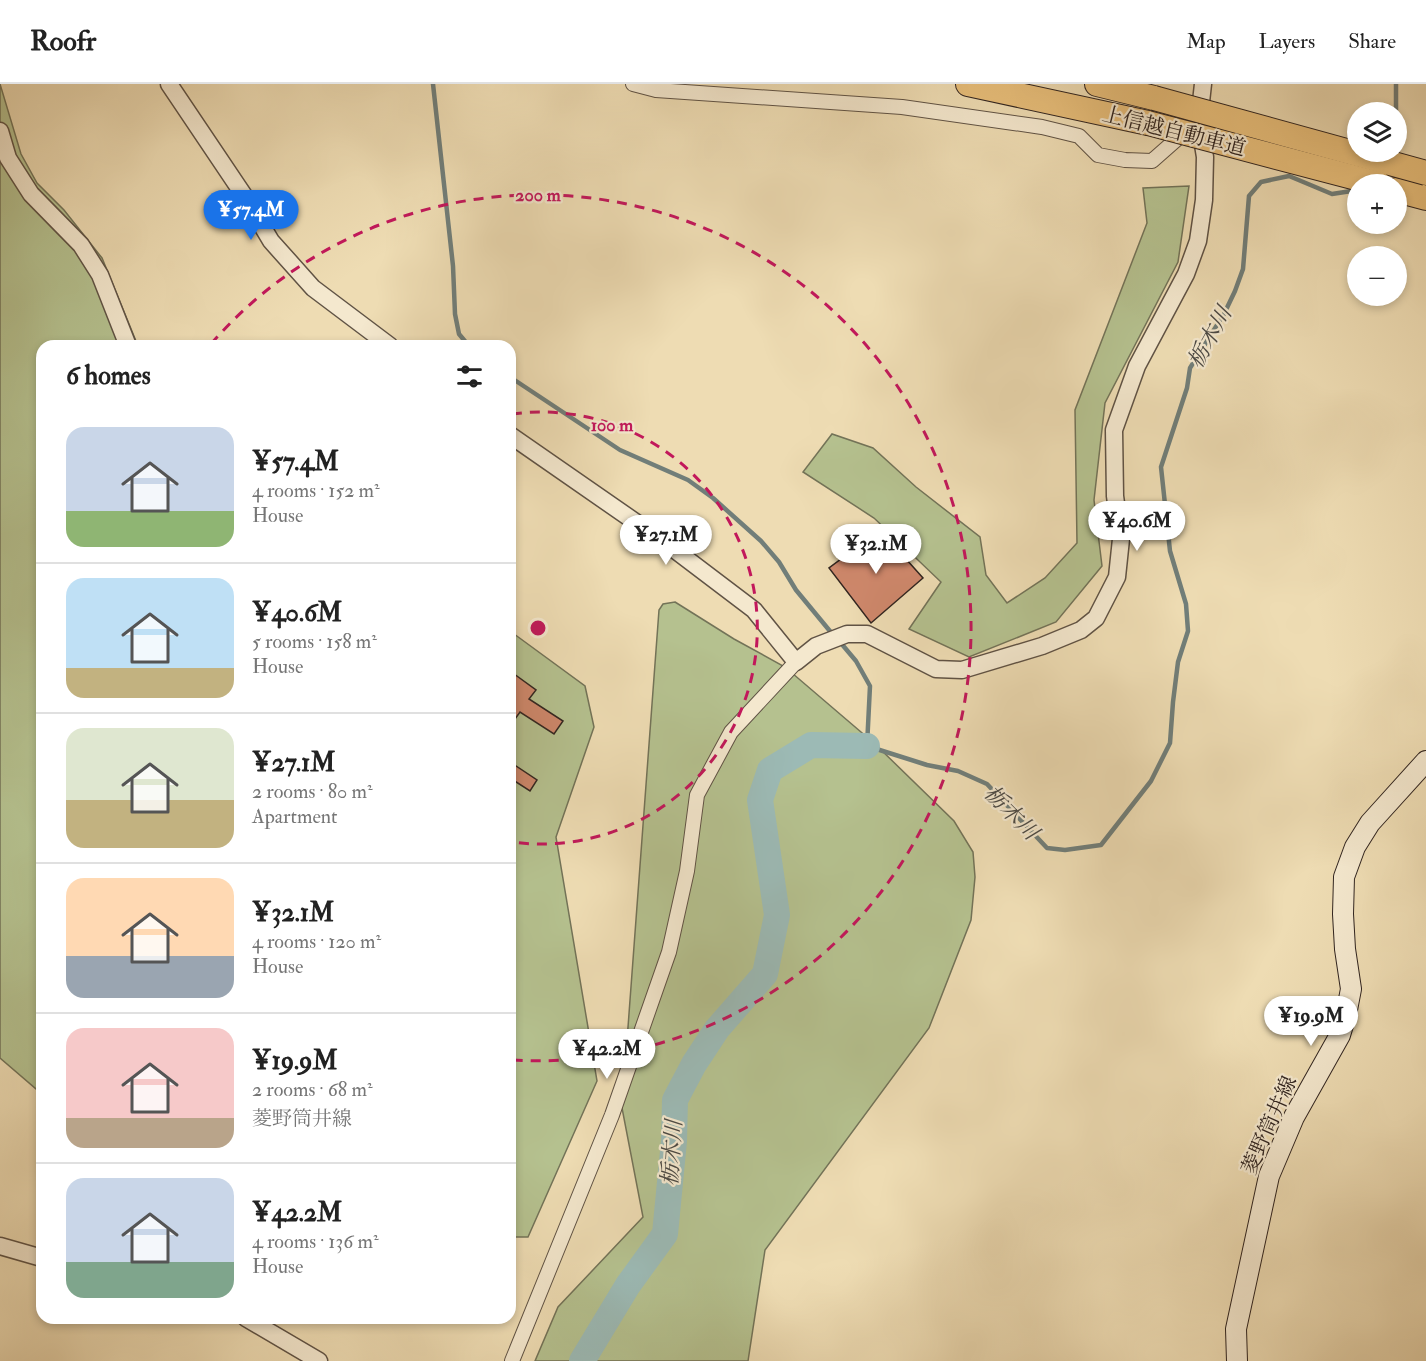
<!DOCTYPE html>
<meta charset="utf-8">
<style>
body{margin:0;font-family:"IM FELL Double Pica","Noto Serif JP",serif;background:#f6f6f6;color:#222;height:100vh;display:flex;flex-direction:column;font-size:22px;white-space:nowrap}
*{box-sizing:border-box;margin:0}
p{font-size:20px;color:#767676}
.icon{flex:none;width:33px;height:33px;fill:none;stroke:currentColor;stroke-width:2;stroke-linecap:round;stroke-linejoin:round}
.map{position:relative;flex:1;overflow:hidden}
.panel{position:absolute;left:36px;top:256px;width:480px;height:984px;display:flex;flex-direction:column;background:#fff;border-radius:18px;box-shadow:0 3px 9px #0003}
.panel>*{flex:none}
.tools{position:absolute;left:1347px;top:18px;display:grid;gap:12px}
.tools a{display:grid;place-items:center;width:60px;height:60px;border-radius:50%;background:#fff;box-shadow:0 3px 9px #0003;font-size:30px}
.price{position:absolute;translate:-50% -51px;padding:0 14px;border-radius:21px;background:#fff;color:#222;font-size:20px;line-height:39px;filter:drop-shadow(0 2px 3px #0008)}
.price::after{content:'';position:absolute;left:50%;top:36px;width:18px;height:14px;margin-left:-9px;background:inherit;clip-path:polygon(0 0,100% 0,50% 100%)}
.price.active{background:#1a73e8;color:#fff}
ul{padding:0;list-style:none}
li{display:flex;align-items:center;gap:18px;height:150px;padding:0 30px}
li+li{border-top:2px solid #e0e0e0}
li span{display:grid;place-items:center;flex:none;width:168px;height:120px;border-radius:18px;color:#555}
li>.icon{margin-inline-start:auto}
span .icon{width:72px;height:72px;fill:#fffc;stroke-width:1}
li b{font-size:26px}
h2{display:flex;justify-content:space-between;align-items:center;height:72px;padding:0 30px;font-size:26px}
header{display:flex;align-items:center;gap:36px;box-sizing:border-box;height:84px;padding:0 30px;background:#fff;border-bottom:2px solid #e0e0e0}
header strong{font-size:28px}
nav{display:flex;gap:33px;margin-inline-start:auto;font-size:21px}
.map>svg:first-child{display:block}
.green{fill:#b5c18f;stroke:#737358;stroke-width:1.5}
.lines{fill:none;stroke-linecap:round;stroke-linejoin:round}
.stream{stroke:#717e79;stroke-width:4.5}
.river{stroke:#9cbab5;stroke-width:26}
.building{fill:#cf886c;stroke:#312520;stroke-width:1.5}
.minor-casing{stroke:#605345;stroke-width:16}
.tertiary-casing{stroke:#605345;stroke-width:19}
.secondary-casing{stroke:#312520;stroke-width:22}
.motorway-casing{stroke:#312520;stroke-width:26}
.minor{stroke:#f4e8ce;stroke-width:14}
.tertiary{stroke:#f4e8ce;stroke-width:16}
.secondary{stroke:#f4e8ce;stroke-width:20}
.motorway{stroke:#e7be7a;stroke-width:24}
.motorway-bridge-casing{stroke:#312520;stroke-width:26;stroke-linecap:butt}
.motorway-bridge{stroke:#e7be7a;stroke-width:24}
.ring{fill:none;stroke:#c2185b;stroke-width:3;stroke-dasharray:10 8}
.labels{text-anchor:middle;stroke-width:4.5;stroke-linejoin:round;paint-order:stroke}
.street-label{font-size:21px;fill:#312520;stroke:#f4e8ce}
.water-label{font-size:22px;font-style:italic;fill:#4c4a45;stroke:#f4e8ce}
.centre{fill:#c2185b;stroke:#f4e8ce;stroke-width:3}
.ring-label{font-size:18px;text-anchor:middle;font-weight:bold;fill:#c2185b;stroke:#f4e8ce;stroke-width:4.5;stroke-linejoin:round;paint-order:stroke}
</style>
<header>
<strong>Roofr</strong>
<nav><a>Map</a><a>Layers</a><a>Share</a></nav>
</header>
<div class="map">
<svg width="1426" height="1277" viewBox="0 0 1426 1277">
<rect width="100%" height="100%" fill="#eedcb3"/>
<filter id="stains"><feTurbulence type="fractalNoise" baseFrequency=".00333" numOctaves="4"/><feColorMatrix values="0 0 0 0 .2 0 0 0 0 .09 0 0 0 0 .02 0 0 0 .5 -.17"/></filter>
<radialGradient id="worn" r=".72"><stop offset=".6" stop-color="#630" stop-opacity="0"/><stop offset="1" stop-color="#630" stop-opacity=".3"/></radialGradient>
<!-- green -->
<g class="green">
<path d="M0,0L21,70L37,99L64,126L102,174L138,262H42V1010L0,974Z"/>
<path d="M1189,102L1178,178L1105,319L1094,416L1102,482L1056,538L969,573L909,545L941,498L874,434L803,388L832,350L873,364L916,403L980,453L986,491L1007,519L1045,494L1077,459L1075,326L1147,139L1143,104Z"/>
<path d="M675,518L734,555L785,583L875,660L954,737L973,768L975,793L971,836L929,944L765,1166L748,1277H535L558,1223L643,1133L622,1024L659,526L663,520Z"/>
<path d="M510,547L585,602L594,643L556,753L597,997L528,1153H510Z"/>
</g>
<g class="lines">
<!-- stream -->
<g class="stream">
<path d="M433,0L453,182L455,230L459,250L469,262"/>
<path d="M1396,28V0"/>
<path d="M510,293L620,366L688,396L713,414L761,457L779,478L796,506L834,552"/>
<path d="M840,558L856,577L870,602L867,662L927,681L958,687L987,700L1047,764L1065,766L1101,761L1151,697L1170,659L1173,618L1178,578L1188,547L1186,520L1170,467L1161,383L1187,304L1190,284L1224,230L1235,207L1243,185L1249,112L1261,98L1289,92L1332,110L1358,106"/>
</g>
<!-- river -->
<path class="river" d="M582,1277L628,1201L665,1150L674,1057L675,1016L694,980L717,945L765,890L777,831L760,716L770,686L811,661L867,662"/>
</g>
<!-- building -->
<g class="building">
<path d="M880,446L923,494L871,539L829,484Z"/>
<path d="M510,587L536,606L529,615L563,637L554,650L520,628L510,642Z"/>
<path d="M510,678L537,696L530,707L510,694Z"/>
</g>
<g class="lines">
<defs>
<g id="minor">
<path d="M633,0L656,6L902,23L1042,43L1079,52L1098,71L1125,76L1152,77L1186,47"/>
<path d="M512,1277L612,1031L669,868L687,787L697,711L731,648L796,578"/>
</g>
<g id="tertiary">
<path d="M169,0L245,113L271,157L313,204L390,262"/>
<path d="M0,47L8,74L31,110L81,161L100,191L128,262"/>
<path d="M510,351L667,460L754,526L796,578L816,562L847,550H867L936,585L962,586L1042,562L1081,546L1096,534L1117,493L1121,455L1115,412L1114,346L1137,282L1186,190L1198,157L1204,116L1205,73L1199,36L1203,0"/>
<path d="M0,1162L42,1174"/>
<path d="M246,1234L319,1277"/>
</g>
<path id="secondary" d="M1237,1277L1236,1245L1269,1092L1294,1033L1340,951L1346,931L1351,905L1345,865L1343,830L1344,793L1355,763L1370,739L1426,677"/>
<g id="motorway">
<path d="M968,0L1148,39"/>
<path d="M1097,0L1154,14"/>
<path d="M1396,106L1426,114"/>
</g>
</defs>
<!-- minor casing -->
<use href="#minor" class="minor-casing"/>
<!-- tertiary casing -->
<use href="#tertiary" class="tertiary-casing"/>
<!-- secondary casing -->
<use href="#secondary" class="secondary-casing"/>
<!-- motorway casing -->
<use href="#motorway" class="motorway-casing"/>
<!-- minor -->
<use href="#minor" class="minor"/>
<!-- tertiary -->
<use href="#tertiary" class="tertiary"/>
<!-- secondary -->
<use href="#secondary" class="secondary"/>
<!-- motorway -->
<use href="#motorway" class="motorway"/>
<defs>
<g id="motorway-bridge">
<path d="M1154,14L1426,89"/>
<path d="M1148,39L1379,100"/>
</g>
</defs>
<!-- motorway-bridge casing -->
<use href="#motorway-bridge" class="motorway-bridge-casing"/>
<!-- motorway-bridge -->
<use href="#motorway-bridge" class="motorway-bridge"/>
</g>
<!-- distance rings -->
<g class="ring">
<path d="M512 330A216 216 0 1 1 512 758"/>
<path d="M211 260A433 433 0 1 1 512 976"/>
</g>
<g class="labels">
<!-- street labels -->
<g class="street-label">
<text transform="translate(1174 47) rotate(14)" y="7">上信越自動車道</text>
<text transform="translate(1269 1041) rotate(-66)" y="7">菱野筒井線</text>
</g>
<!-- water labels -->
<g class="water-label">
<text transform="translate(1209 253) rotate(-61)" y="8">栃木川</text>
<text transform="translate(1012 728) rotate(45)" y="8">栃木川</text>
<text transform="translate(671 1069) rotate(-86)" y="8">栃木川</text>
</g>
</g>
<circle cx="538" cy="544" r="9" class="centre"/>
<g class="ring-label">
<text x="538" y="117">200 m</text>
<text x="612" y="347">100 m</text>
</g>
<rect width="100%" height="100%" filter="url(#stains)"/>
<rect width="100%" height="100%" fill="url(#worn)"/>
</svg>
<div class="tools">
<a><svg class="icon" aria-label="layers" viewBox="0 0 24 24"><path d="M12 4l9 5-9 5-9-5zM3 14l9 5 9-5"/></svg></a>
<a>+</a>
<a>−</a>
</div>
<b class="price active" style="left:251px;top:157px">¥57.4M</b>
<b class="price" style="left:1137px;top:468px">¥40.6M</b>
<b class="price" style="left:666px;top:482px">¥27.1M</b>
<b class="price" style="left:876px;top:491px">¥32.1M</b>
<b class="price" style="left:1311px;top:963px">¥19.9M</b>
<b class="price" style="left:607px;top:996px">¥42.2M</b>
<section class="panel">
<h2>6 homes<svg class="icon" aria-label="filters" viewBox="0 0 24 24"><path d="M4 7h16M4 17h16"/><circle cx="9" cy="7" r="2"/><circle cx="15" cy="17" r="2"/></svg></h2>
<ul>
<li><span style="background:linear-gradient(#c9d6e8 70%,#8fb573 0)"><svg class="icon" aria-label="home" viewBox="0 0 24 24"><path d="M3 11l9-7 9 7M6 9v11h12V9"/></svg></span><div><b>¥57.4M</b><p>4 rooms · 152 m²</p><p>House</p></div></li>
<li><span style="background:linear-gradient(#bfe0f5 75%,#c2b280 0)"><svg class="icon" aria-label="home" viewBox="0 0 24 24"><path d="M3 11l9-7 9 7M6 9v11h12V9"/></svg></span><div><b>¥40.6M</b><p>5 rooms · 158 m²</p><p>House</p></div></li>
<li><span style="background:linear-gradient(#dfe7d0 60%,#c2b280 0)"><svg class="icon" aria-label="home" viewBox="0 0 24 24"><path d="M3 11l9-7 9 7M6 9v11h12V9"/></svg></span><div><b>¥27.1M</b><p>2 rooms · 80 m²</p><p>Apartment</p></div></li>
<li><span style="background:linear-gradient(#ffd9b3 65%,#9aa5b1 0)"><svg class="icon" aria-label="home" viewBox="0 0 24 24"><path d="M3 11l9-7 9 7M6 9v11h12V9"/></svg></span><div><b>¥32.1M</b><p>4 rooms · 120 m²</p><p>House</p></div></li>
<li><span style="background:linear-gradient(#f6c9c9 75%,#b9a48a 0)"><svg class="icon" aria-label="home" viewBox="0 0 24 24"><path d="M3 11l9-7 9 7M6 9v11h12V9"/></svg></span><div><b>¥19.9M</b><p>2 rooms · 68 m²</p><p>菱野筒井線</p></div></li>
<li><span style="background:linear-gradient(#c9d6e8 70%,#7fa58c 0)"><svg class="icon" aria-label="home" viewBox="0 0 24 24"><path d="M3 11l9-7 9 7M6 9v11h12V9"/></svg></span><div><b>¥42.2M</b><p>4 rooms · 136 m²</p><p>House</p></div></li>
</ul>
</section>
</div>
